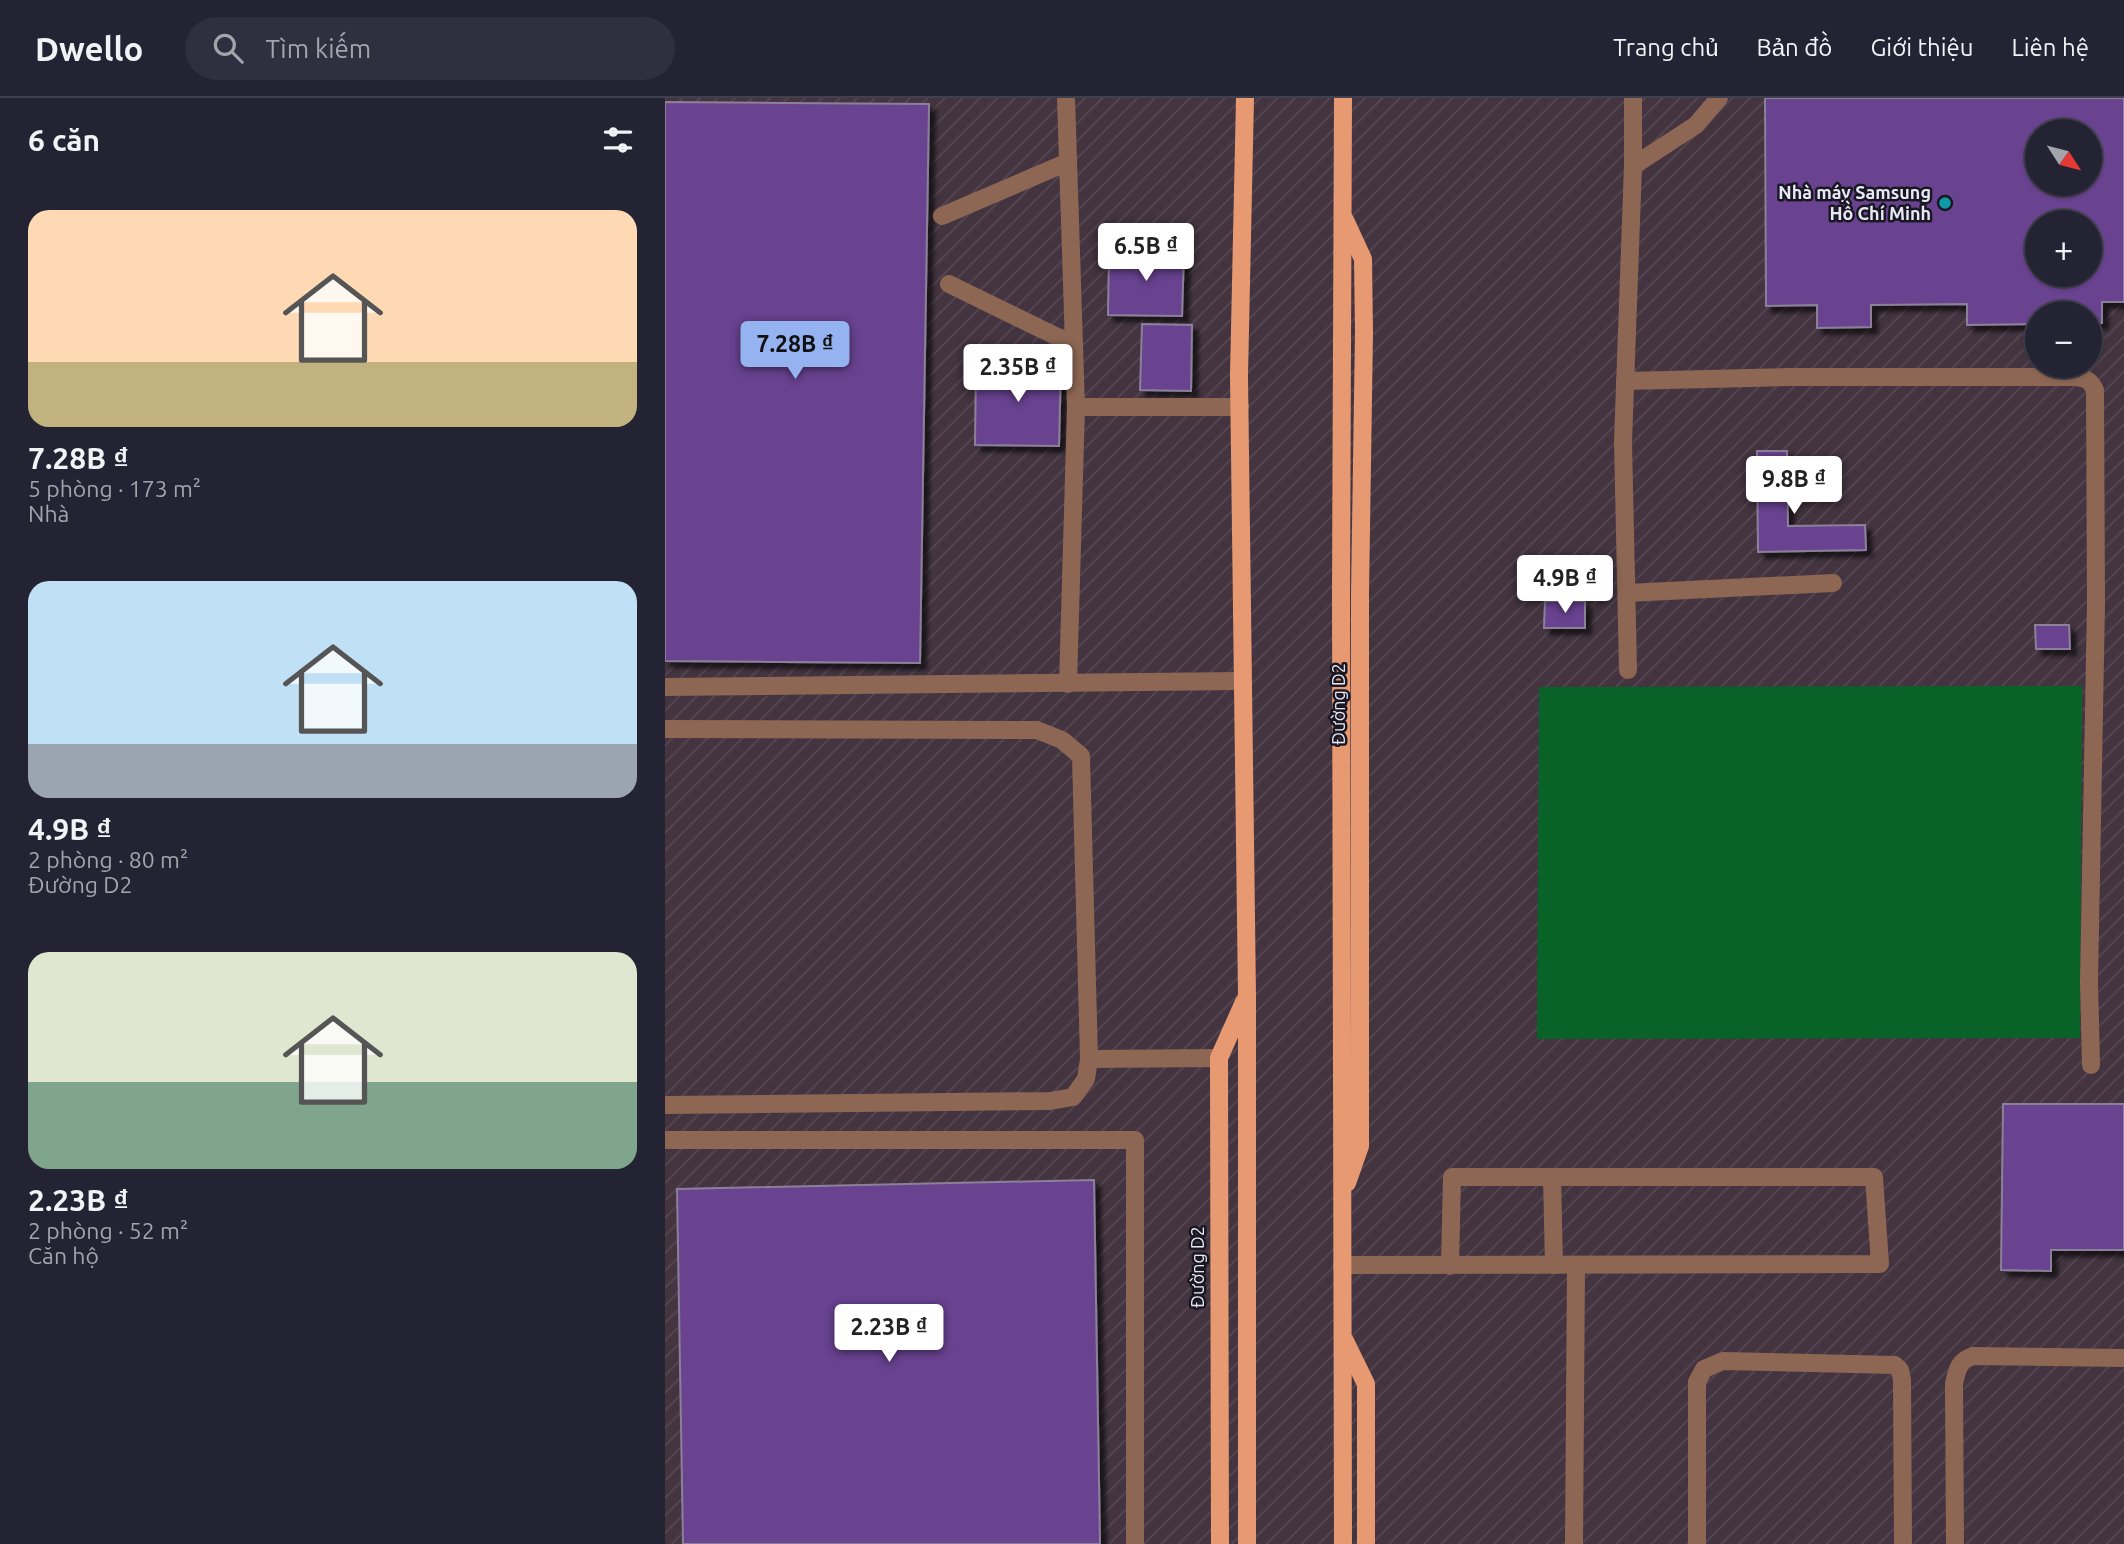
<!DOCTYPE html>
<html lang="vi">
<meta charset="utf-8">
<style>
body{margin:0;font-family:Ubuntu,sans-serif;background:#302f3f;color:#f1f3f6;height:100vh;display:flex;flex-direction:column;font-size:26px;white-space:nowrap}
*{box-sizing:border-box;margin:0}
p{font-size:23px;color:#a3a4ac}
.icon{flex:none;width:38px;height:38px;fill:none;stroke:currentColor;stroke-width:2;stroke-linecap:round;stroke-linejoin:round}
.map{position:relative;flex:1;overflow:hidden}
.drawer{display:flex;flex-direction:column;background:#242333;width:665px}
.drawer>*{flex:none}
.needle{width:46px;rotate:126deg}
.tools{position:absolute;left:1360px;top:21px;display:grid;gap:14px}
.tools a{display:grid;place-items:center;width:77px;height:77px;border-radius:50%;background:#242333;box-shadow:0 2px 5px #0004,0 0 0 2px #41404e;font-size:35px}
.price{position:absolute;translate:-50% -60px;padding:0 16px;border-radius:7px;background:#fff;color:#222;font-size:23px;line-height:46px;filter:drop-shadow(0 2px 4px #0008)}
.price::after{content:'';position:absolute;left:50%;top:42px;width:21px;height:16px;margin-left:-10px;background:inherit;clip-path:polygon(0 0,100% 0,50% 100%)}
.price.selected{background:#95b2f1;color:#111}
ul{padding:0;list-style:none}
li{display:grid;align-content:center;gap:14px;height:371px;padding:0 28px}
li span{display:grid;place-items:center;height:217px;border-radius:21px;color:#555}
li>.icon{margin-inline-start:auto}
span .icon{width:126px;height:126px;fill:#fffc;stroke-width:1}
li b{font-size:30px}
h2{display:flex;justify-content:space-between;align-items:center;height:84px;padding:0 28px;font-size:30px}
header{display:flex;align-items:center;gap:42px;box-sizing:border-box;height:98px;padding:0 35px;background:#242333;border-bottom:2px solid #41404e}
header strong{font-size:33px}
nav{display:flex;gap:38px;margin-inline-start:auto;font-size:24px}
.search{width:490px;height:63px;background:#302f3f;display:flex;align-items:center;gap:18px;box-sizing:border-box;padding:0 24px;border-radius:38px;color:#a3a4ac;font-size:26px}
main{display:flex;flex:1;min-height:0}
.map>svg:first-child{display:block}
.industrial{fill:url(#industrial-furrows);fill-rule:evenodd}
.grass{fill:#096329}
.building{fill:#694290;stroke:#8b8099;stroke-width:2;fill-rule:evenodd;filter:url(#shadow)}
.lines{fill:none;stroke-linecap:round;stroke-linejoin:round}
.lane{stroke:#8d6754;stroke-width:18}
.primary{stroke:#e79a72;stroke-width:18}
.culture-dot{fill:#0f9aa8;stroke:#191822;stroke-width:2.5}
.labels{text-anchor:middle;stroke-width:5;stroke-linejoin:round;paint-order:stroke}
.poi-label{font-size:18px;font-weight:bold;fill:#e8e7f6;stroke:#191822;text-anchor:end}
.street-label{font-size:18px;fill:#e8e7f6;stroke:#191822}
</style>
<header>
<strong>Dwello</strong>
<div class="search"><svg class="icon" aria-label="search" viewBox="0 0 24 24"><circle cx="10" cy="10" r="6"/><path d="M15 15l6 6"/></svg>Tìm kiếm</div>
<nav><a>Trang chủ</a><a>Bản đồ</a><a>Giới thiệu</a><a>Liên hệ</a></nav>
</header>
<main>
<section class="drawer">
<h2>6 căn<svg class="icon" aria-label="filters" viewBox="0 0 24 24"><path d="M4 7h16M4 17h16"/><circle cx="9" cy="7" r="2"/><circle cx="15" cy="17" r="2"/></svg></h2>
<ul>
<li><span style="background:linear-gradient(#ffd9b3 70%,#c2b280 0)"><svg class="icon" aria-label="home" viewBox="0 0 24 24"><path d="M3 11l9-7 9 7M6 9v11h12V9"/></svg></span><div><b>7.28B ₫</b><p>5 phòng · 173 m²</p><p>Nhà</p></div></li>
<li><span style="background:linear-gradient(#bfe0f5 75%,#9aa5b1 0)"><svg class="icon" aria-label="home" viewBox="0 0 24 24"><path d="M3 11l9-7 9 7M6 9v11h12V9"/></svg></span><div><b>4.9B ₫</b><p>2 phòng · 80 m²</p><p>Đường D2</p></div></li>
<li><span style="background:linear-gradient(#dfe7d0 60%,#7fa58c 0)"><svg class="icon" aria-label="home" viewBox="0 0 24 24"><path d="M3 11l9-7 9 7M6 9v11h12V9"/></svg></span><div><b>2.23B ₫</b><p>2 phòng · 52 m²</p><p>Căn hộ</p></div></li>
</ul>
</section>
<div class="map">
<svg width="1459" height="1446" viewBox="0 0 1459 1446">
<defs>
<pattern id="industrial-furrows" width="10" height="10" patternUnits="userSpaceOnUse" patternTransform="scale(1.75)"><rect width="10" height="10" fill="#433440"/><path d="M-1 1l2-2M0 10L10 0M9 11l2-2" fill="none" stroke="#554853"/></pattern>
<filter id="shadow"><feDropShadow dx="6" dy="6" stdDeviation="2" flood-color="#0009"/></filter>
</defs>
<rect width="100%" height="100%" fill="#302f44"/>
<!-- industrial -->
<path class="industrial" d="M0,0H1459V1446H0ZM1372,33H1424V86H1372ZM1372,124H1424V177H1372ZM1372,215H1424V268H1372Z"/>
<!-- grass -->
<path class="grass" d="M1417,588L1415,940L872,941L874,589Z"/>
<!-- building -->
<g class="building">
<path d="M1100,0H1459V204H1437V225H1424V215H1372V226L1302,227V206L1206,207V229L1152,230V207L1101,208ZM1372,33H1424V86H1372ZM1372,124H1424V177H1372Z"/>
<path d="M0,4L264,6L255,565L0,563Z"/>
<path d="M444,152L519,153L517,218L443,217Z"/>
<path d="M477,226L527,227L526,293L475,292Z"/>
<path d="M311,265L396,266L394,348L310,347Z"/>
<path d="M1092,353H1122L1123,428L1200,427L1201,452L1093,454Z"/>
<path d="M880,503H920V530H879Z"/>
<path d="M1370,527H1404L1405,551H1371Z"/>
<path d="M1338,1006H1459V1152H1386V1173L1336,1172Z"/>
<path d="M429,1082L435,1446H18L12,1091Z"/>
</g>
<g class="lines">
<!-- lane -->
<g class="lane">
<path d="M401,0L411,309H575"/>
<path d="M968,68L1031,27L1054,0"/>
<path d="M277,118L403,64"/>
<path d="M284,186L409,247"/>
<path d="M960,283L1127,279H1409C1421,280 1425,282 1430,292L1431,505L1424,884L1426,967"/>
<path d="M962,495L1168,485"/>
<path d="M963,572L958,344L968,68V0"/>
<path d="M403,586L411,309"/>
<path d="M0,589L577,583"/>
<path d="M0,631L372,632L397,642L416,658L424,961"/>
<path d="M0,1007L385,1003L408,999L421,981L424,961L554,960"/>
<path d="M0,1042H470V1446"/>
<path d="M887,1079L889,1167"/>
<path d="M677,1167L1215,1166L1209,1079H787L785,1168"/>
<path d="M909,1446L911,1168"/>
<path d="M1032,1446V1284L1039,1271L1058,1263L1230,1267L1235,1272L1237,1282L1238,1446"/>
<path d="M1290,1446L1289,1286C1292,1272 1293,1263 1308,1258L1459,1260"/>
</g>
<!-- primary -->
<g class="primary">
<path d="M580,0L574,278L582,898V1446"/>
<path d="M678,0L676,496L678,1446"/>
<path d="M680,122L698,161L699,234L695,496V1048L682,1085"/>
<path d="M680,1243L701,1286V1446"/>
<path d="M555,1446L554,960L579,904"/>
</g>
</g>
<!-- markers -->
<circle class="culture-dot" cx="1280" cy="105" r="7"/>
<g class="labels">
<!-- poi labels -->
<g class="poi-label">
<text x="1266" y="101">Nhà máy Samsung<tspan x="1266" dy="21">Hồ Chí Minh</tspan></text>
</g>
<!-- street labels -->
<g class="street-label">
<text transform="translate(674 606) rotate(-90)" y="6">Đường D2</text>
<text transform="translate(533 1169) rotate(-90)" y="6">Đường D2</text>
</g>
</g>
</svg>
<div class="tools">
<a><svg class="needle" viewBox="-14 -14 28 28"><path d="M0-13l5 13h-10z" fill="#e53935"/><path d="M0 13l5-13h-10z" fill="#a3a4ac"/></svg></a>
<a>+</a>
<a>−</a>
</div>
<b class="price" style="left:481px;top:185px">6.5B ₫</b>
<b class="price selected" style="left:130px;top:283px">7.28B ₫</b>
<b class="price" style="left:353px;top:306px">2.35B ₫</b>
<b class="price" style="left:1129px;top:418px">9.8B ₫</b>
<b class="price" style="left:900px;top:517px">4.9B ₫</b>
<b class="price" style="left:224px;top:1266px">2.23B ₫</b>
</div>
</main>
